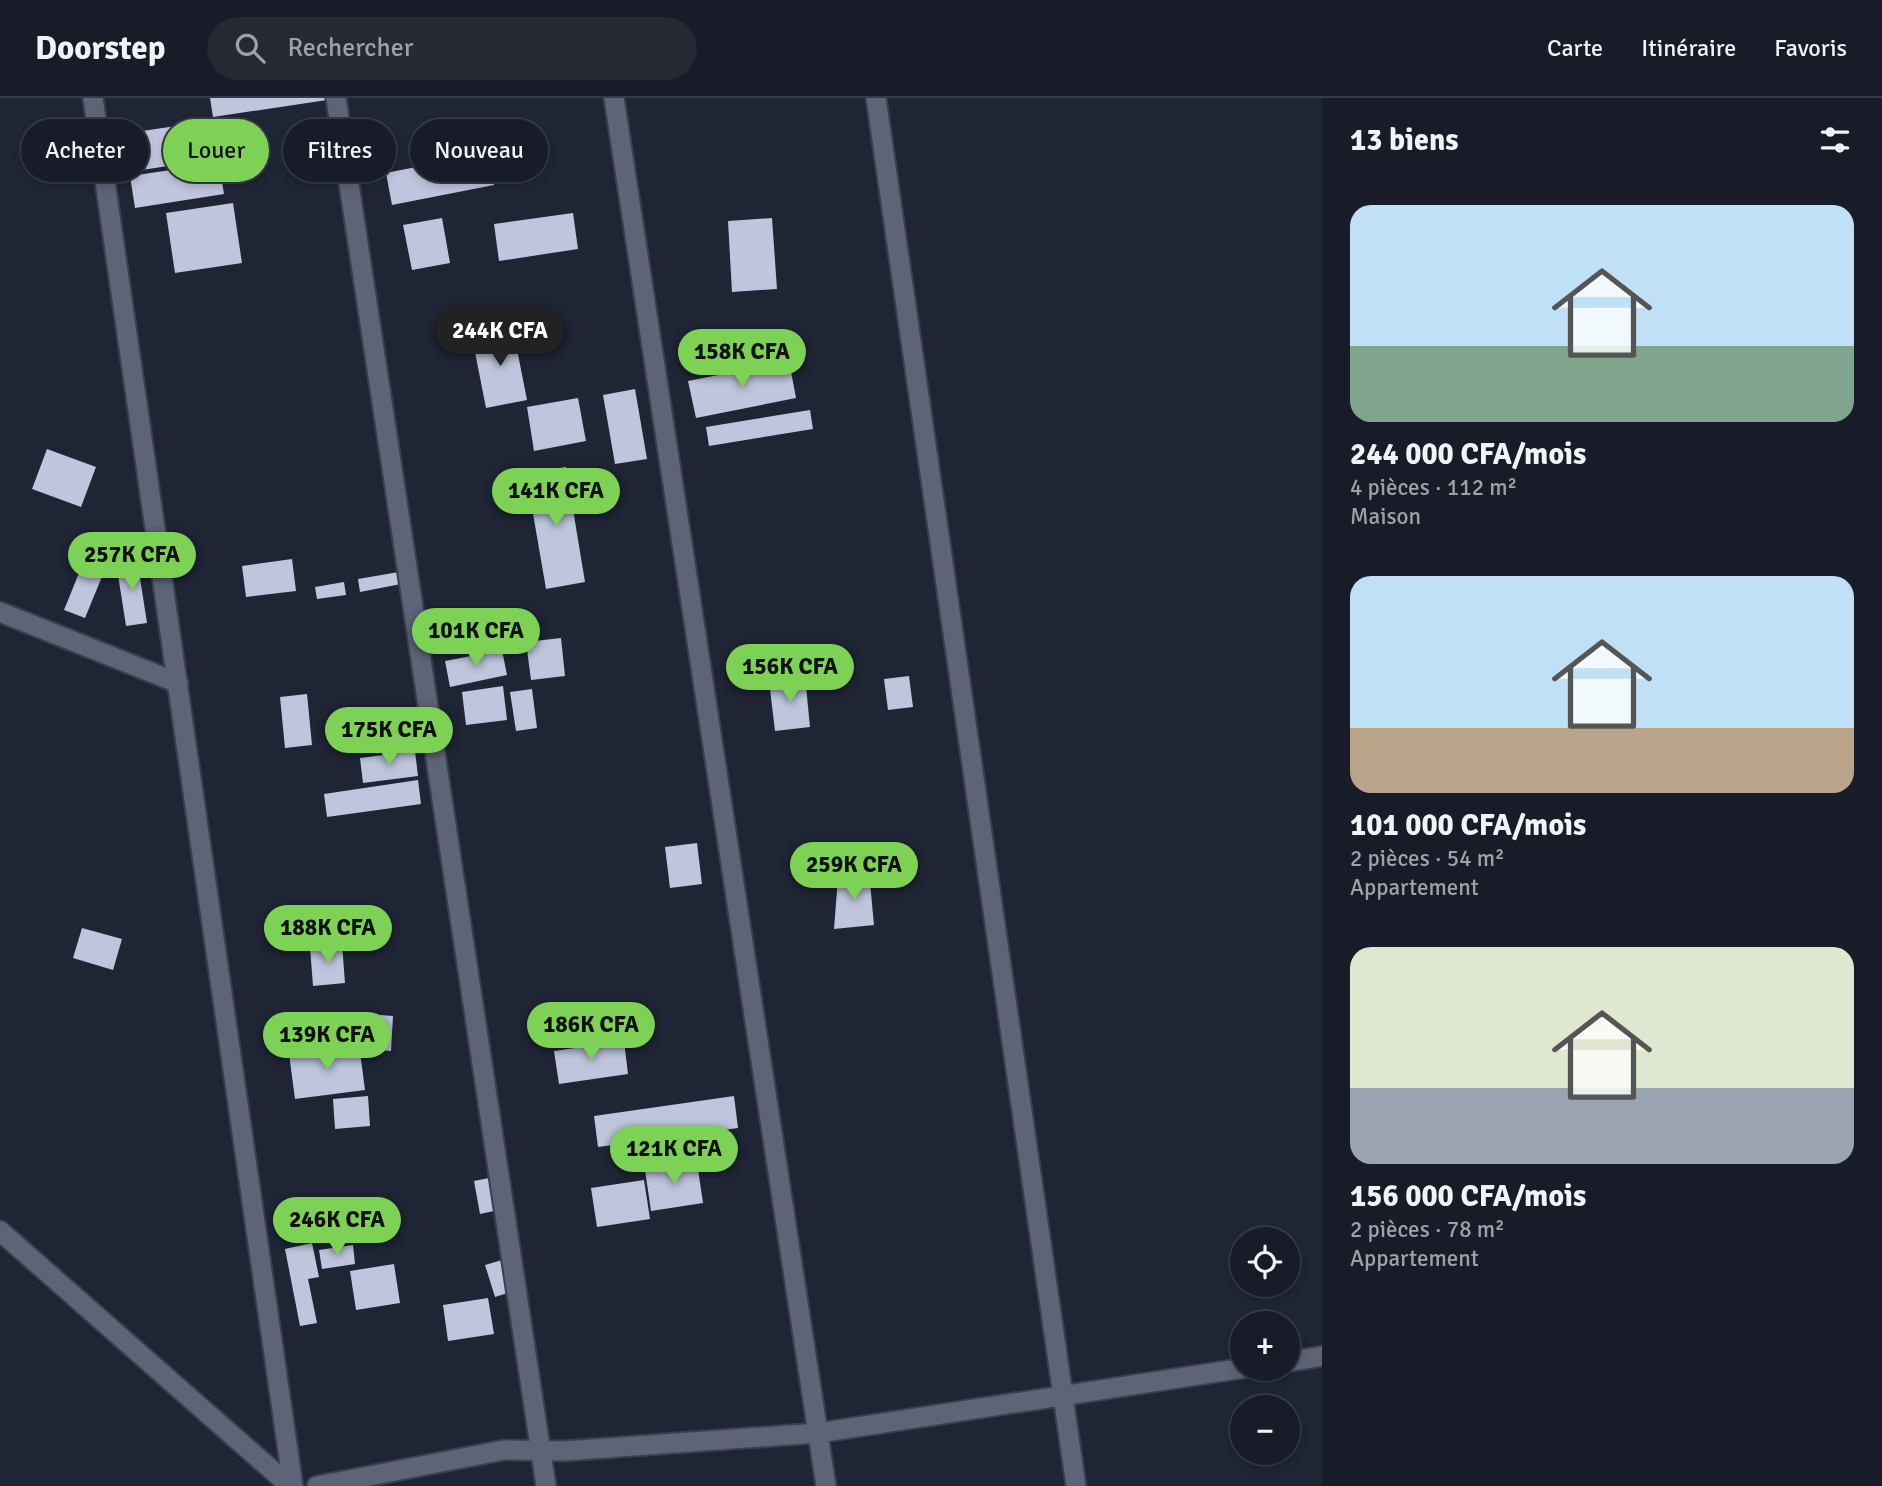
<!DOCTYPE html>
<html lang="fr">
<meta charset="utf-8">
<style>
body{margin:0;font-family:Signika,sans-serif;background:#242934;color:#f1f3f6;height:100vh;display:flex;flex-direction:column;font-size:26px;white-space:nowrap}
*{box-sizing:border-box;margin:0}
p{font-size:23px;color:#9ea1a8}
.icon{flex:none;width:38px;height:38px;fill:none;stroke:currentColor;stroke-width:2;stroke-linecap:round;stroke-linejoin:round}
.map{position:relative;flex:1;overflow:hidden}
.details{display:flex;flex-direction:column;background:#171c28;width:560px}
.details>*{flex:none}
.top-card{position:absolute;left:21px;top:21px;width:665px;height:63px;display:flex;gap:14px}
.fabs{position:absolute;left:1230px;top:1129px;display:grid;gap:14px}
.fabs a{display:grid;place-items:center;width:70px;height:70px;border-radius:50%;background:#171c28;box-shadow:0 4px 10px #0003,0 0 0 2px #363a45;font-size:35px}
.price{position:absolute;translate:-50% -60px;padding:0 16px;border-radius:24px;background:#7dd154;color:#111;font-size:23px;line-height:46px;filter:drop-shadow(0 2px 4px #0008)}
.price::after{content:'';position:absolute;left:50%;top:42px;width:21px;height:16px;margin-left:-10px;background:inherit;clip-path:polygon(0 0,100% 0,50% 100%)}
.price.selected{background:#222;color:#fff}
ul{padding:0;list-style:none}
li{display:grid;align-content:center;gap:14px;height:371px;padding:0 28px}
li span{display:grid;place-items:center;height:217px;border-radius:21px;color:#555}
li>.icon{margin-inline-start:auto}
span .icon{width:126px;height:126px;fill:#fffc;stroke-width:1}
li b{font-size:30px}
h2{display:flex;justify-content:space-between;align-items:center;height:84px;padding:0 28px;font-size:30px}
.pill{padding:0 24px;border-radius:32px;background:#171c28;box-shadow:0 4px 10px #0003,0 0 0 2px #363a45;font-size:24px;line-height:63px}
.pill.selected{background:#7dd154;color:#111}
header{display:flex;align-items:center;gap:42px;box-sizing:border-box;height:98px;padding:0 35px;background:#171c28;border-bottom:2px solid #363a45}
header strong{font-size:33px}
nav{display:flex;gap:38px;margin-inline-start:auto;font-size:24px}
.search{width:490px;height:63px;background:#242934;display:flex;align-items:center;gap:18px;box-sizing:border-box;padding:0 24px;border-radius:38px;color:#9ea1a8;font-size:26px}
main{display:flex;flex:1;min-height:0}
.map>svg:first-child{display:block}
.building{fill:#bec5dc}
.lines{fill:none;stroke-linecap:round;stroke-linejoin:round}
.minor-casing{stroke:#3b3f4d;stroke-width:23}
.minor{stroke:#5d6478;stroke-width:19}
</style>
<header>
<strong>Doorstep</strong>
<div class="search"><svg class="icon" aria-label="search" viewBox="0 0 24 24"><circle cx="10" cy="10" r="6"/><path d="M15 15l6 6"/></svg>Rechercher</div>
<nav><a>Carte</a><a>Itinéraire</a><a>Favoris</a></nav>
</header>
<main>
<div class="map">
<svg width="1322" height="1388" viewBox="0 0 1322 1388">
<rect width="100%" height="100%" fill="#1f2535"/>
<!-- building -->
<g class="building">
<path d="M210,0H326L327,2L213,19Z"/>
<path d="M229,20L235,58L135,73L129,35Z"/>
<path d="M484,23L485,45L424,48L423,27Z"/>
<path d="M487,55L494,87L392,107L386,75Z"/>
<path d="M219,65L224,96L135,110L130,78Z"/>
<path d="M233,105L242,165L175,175L166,115Z"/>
<path d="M573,115L578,151L499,163L494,126Z"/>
<path d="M442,120L450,165L412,172L403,127Z"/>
<path d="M772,120L777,191L732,194L728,123Z"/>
<path d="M513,231L527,302L486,310L472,239Z"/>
<path d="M789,263L796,300L696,320L688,283Z"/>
<path d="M635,291L647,361L615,366L603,297Z"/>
<path d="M578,300L586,343L534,353L527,309Z"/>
<path d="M810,312L813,331L709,348L706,329Z"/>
<path d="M47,351L96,369L81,409L32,391Z"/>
<path d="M566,369L585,484L546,491L526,375Z"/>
<path d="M94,438L115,447L85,520L64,512Z"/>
<path d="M137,461L147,525L126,528L116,464Z"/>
<path d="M292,461L296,493L246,499L242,468Z"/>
<path d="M399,474L401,486L360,494L358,481Z"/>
<path d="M344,484L346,497L317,501L315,489Z"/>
<path d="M561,540L565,578L531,582L526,544Z"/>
<path d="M502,552L507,577L450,589L445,563Z"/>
<path d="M805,578L810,629L775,633L769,583Z"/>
<path d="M909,578L913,609L888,612L884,581Z"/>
<path d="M503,588L507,622L466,627L462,594Z"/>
<path d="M532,591L537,630L516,633L510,594Z"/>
<path d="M307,596L312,647L285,650L280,599Z"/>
<path d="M415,653L418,678L363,685L360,660Z"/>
<path d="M418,682L421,706L327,719L324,696Z"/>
<path d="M697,745L702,786L670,790L665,749Z"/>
<path d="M869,774L874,827L834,831L838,780Z"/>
<path d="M82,830L122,841L113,872L73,860Z"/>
<path d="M342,846L345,885L313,888L310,849Z"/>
<path d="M368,916L393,918L391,953L365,951Z"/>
<path d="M624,943L628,976L559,986L554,953Z"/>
<path d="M359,946L365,992L295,1001L289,956Z"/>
<path d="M368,998L370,1028L335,1031L333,1001Z"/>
<path d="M734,998L738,1030L598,1049L594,1018Z"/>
<path d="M697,1064L703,1105L651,1113L645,1072Z"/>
<path d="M489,1080L494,1113L480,1116L474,1083Z"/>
<path d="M644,1082L650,1121L597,1129L591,1090Z"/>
<path d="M384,1104L388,1135L340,1141L336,1111Z"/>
<path d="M312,1145L319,1179L308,1181L317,1225L300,1228L285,1151Z"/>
<path d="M353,1147L355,1166L322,1171L319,1152Z"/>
<path d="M502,1162L511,1194L495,1199L485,1167Z"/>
<path d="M394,1166L400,1205L356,1212L350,1173Z"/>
<path d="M488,1200L494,1236L448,1243L443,1207Z"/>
</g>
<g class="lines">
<defs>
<g id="minor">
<path d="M93,0L293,1388"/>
<path d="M336,0L546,1388"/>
<path d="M614,0L826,1388"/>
<path d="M876,0L1076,1388"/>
<path d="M0,514L178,585"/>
<path d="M0,1133L290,1388"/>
<path d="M1288,1264L1322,1258"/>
<path d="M317,1388L504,1352L564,1353L818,1335L1244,1270"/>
</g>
</defs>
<!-- minor casing -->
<use href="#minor" class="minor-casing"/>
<!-- minor -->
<use href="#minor" class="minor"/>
</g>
</svg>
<div class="fabs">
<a><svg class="icon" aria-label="locate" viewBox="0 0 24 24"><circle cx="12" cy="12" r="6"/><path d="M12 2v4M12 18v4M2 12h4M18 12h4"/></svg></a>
<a>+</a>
<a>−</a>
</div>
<b class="price selected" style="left:500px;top:270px">244K CFA</b>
<b class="price" style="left:742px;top:291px">158K CFA</b>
<b class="price" style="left:556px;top:430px">141K CFA</b>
<b class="price" style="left:132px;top:494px">257K CFA</b>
<b class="price" style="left:476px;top:570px">101K CFA</b>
<b class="price" style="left:790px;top:606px">156K CFA</b>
<b class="price" style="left:389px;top:669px">175K CFA</b>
<b class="price" style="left:854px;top:804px">259K CFA</b>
<b class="price" style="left:328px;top:867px">188K CFA</b>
<b class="price" style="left:591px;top:964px">186K CFA</b>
<b class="price" style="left:327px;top:974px">139K CFA</b>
<b class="price" style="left:674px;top:1088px">121K CFA</b>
<b class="price" style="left:337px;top:1159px">246K CFA</b>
<div class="top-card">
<a class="pill">Acheter</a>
<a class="pill selected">Louer</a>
<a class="pill">Filtres</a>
<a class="pill">Nouveau</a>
</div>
</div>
<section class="details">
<h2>13 biens<svg class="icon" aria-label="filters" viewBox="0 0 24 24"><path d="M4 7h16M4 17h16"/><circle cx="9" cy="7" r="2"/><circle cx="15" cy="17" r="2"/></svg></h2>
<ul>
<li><span style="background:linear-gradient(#bfe0f5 65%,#7fa58c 0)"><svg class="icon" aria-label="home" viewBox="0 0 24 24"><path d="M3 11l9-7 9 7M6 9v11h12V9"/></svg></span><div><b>244 000 CFA/mois</b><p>4 pièces · 112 m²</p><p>Maison</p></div></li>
<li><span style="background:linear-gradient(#bfe0f5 70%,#b9a48a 0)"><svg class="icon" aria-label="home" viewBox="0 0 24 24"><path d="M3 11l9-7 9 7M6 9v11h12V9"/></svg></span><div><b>101 000 CFA/mois</b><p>2 pièces · 54 m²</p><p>Appartement</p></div></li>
<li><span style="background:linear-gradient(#dfe7d0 65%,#9aa5b1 0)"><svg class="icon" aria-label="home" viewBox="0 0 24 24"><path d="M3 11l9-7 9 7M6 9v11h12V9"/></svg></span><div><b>156 000 CFA/mois</b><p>2 pièces · 78 m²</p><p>Appartement</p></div></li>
</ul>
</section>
</main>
